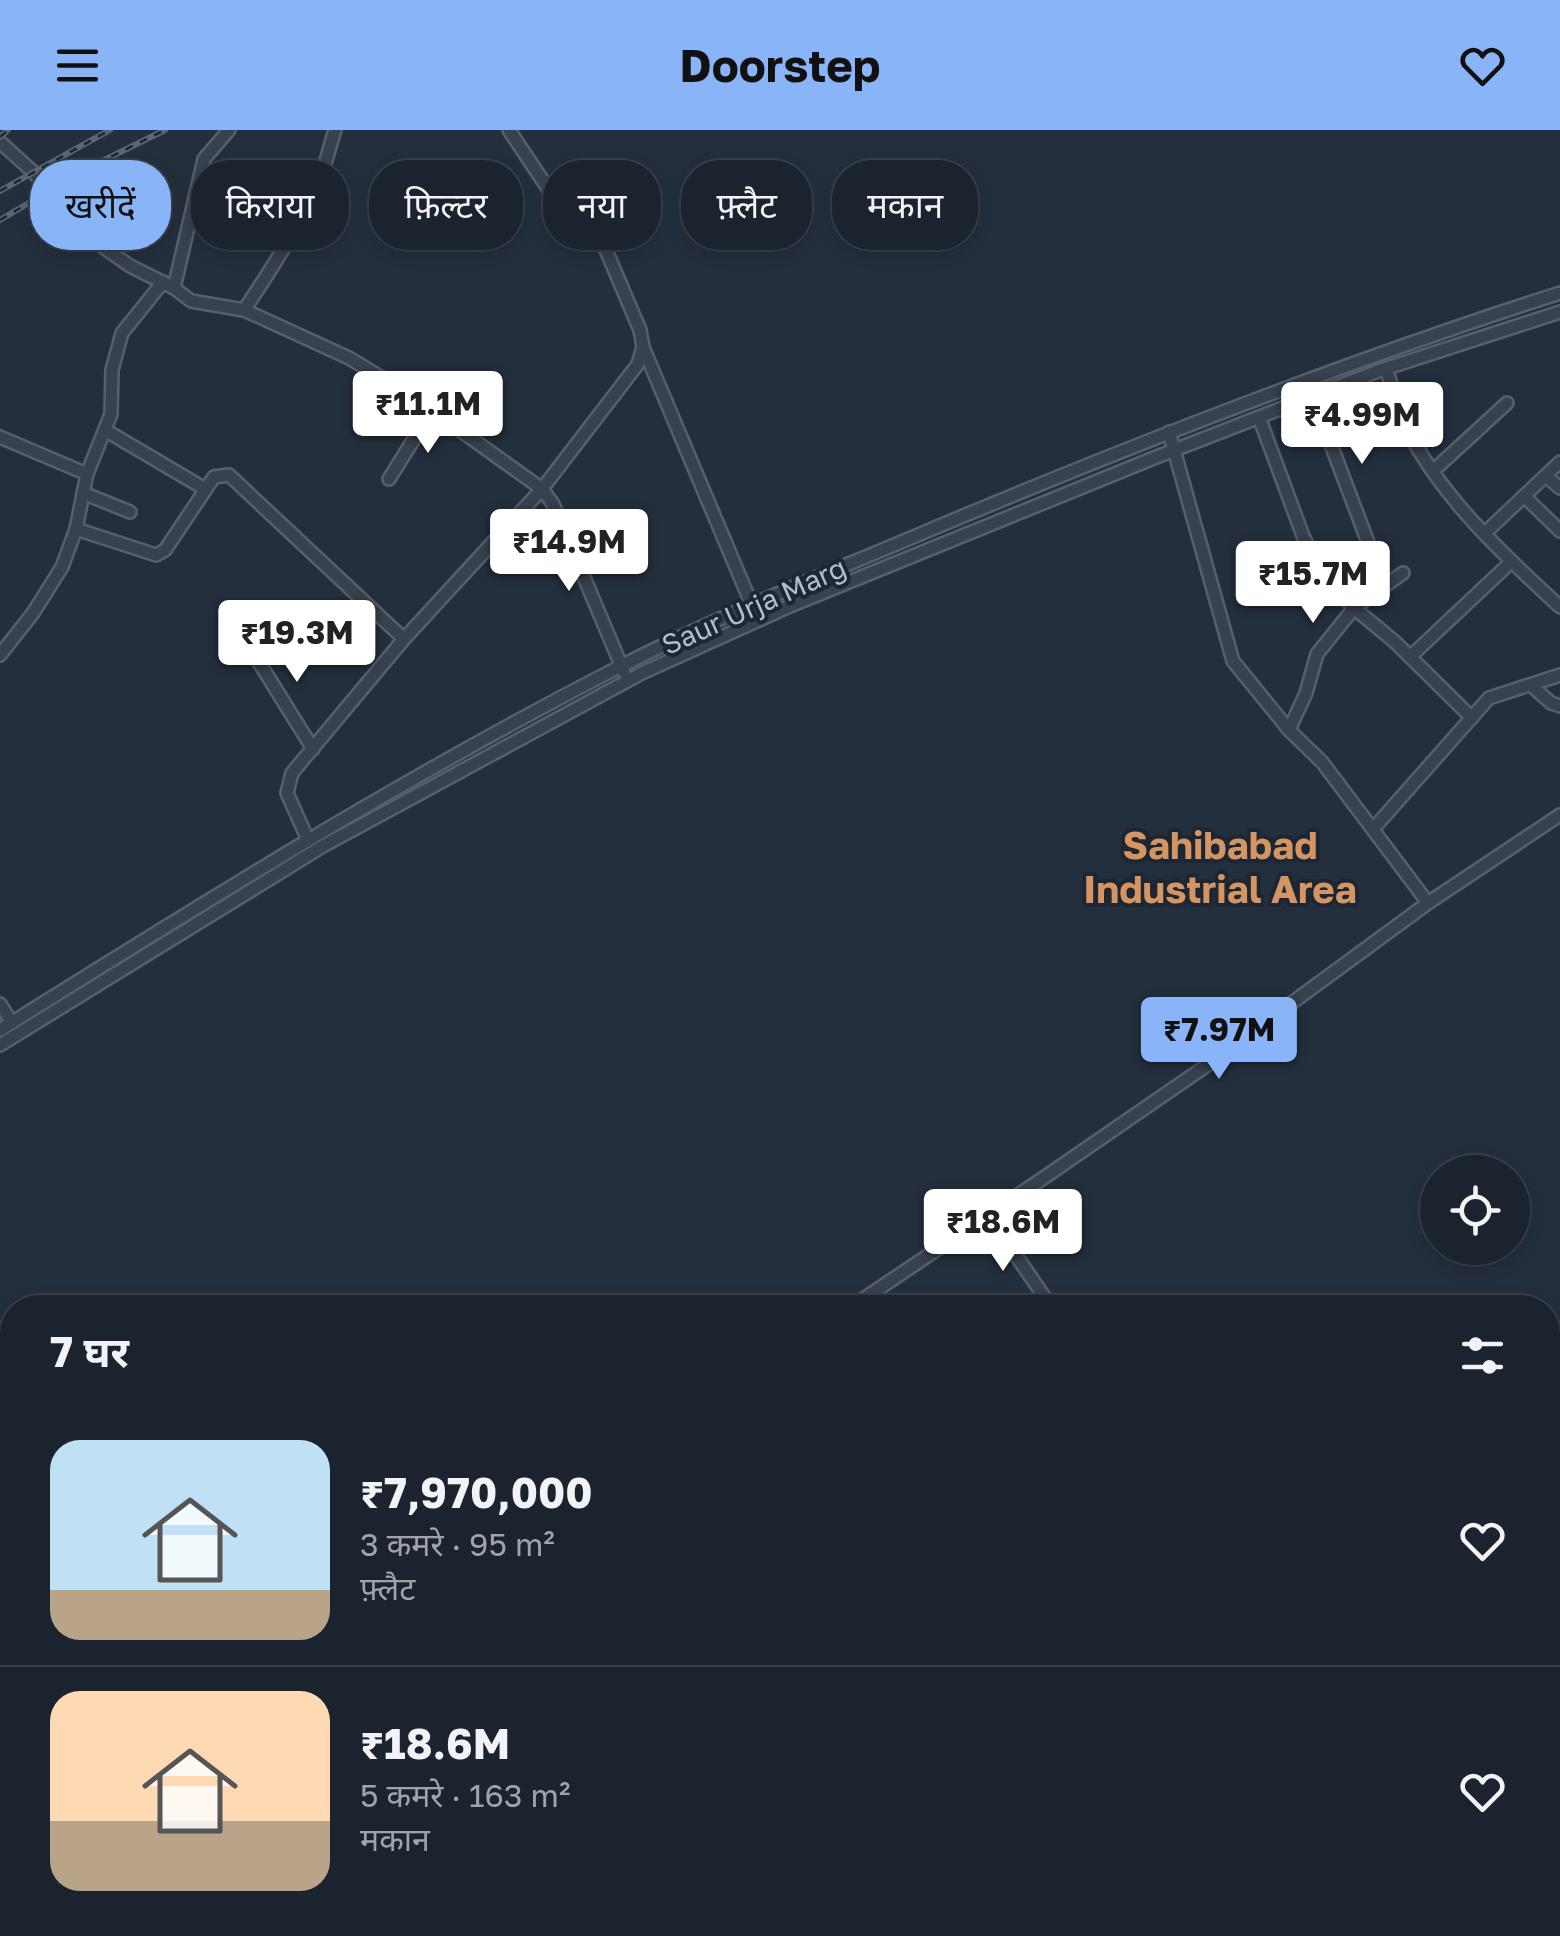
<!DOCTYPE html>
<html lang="hi">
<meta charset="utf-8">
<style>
body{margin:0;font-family:"Golos Text","Noto Sans Devanagari",sans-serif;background:#242b36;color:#f1f3f6;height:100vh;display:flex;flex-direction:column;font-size:38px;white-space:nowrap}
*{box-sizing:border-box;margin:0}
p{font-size:32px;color:#a0a4aa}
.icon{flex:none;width:55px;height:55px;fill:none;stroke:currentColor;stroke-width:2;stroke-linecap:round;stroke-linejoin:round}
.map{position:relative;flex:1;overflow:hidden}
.drawer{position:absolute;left:0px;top:1165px;width:1560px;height:642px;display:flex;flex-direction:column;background:#1b232e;border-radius:40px 40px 0 0;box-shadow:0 5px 15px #0003,0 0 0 2px #39404a}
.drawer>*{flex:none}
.banner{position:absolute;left:30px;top:30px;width:1000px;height:90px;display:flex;gap:20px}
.buttons{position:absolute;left:1420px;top:1025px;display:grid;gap:20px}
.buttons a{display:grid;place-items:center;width:110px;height:110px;border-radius:50%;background:#1b232e;box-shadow:0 5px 15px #0003,0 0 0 2px #39404a;font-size:50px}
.price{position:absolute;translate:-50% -85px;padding:0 22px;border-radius:10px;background:#fff;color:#222;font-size:32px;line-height:65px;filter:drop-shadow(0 2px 5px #0008)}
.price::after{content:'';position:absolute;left:50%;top:60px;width:30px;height:22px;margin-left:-15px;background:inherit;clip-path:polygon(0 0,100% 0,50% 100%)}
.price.on{background:#8ab4f8;color:#111}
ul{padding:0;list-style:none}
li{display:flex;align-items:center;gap:30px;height:250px;padding:0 50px}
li+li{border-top:2px solid #39404a}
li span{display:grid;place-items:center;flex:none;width:280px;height:200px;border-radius:30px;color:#555}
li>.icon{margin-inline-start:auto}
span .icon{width:120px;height:120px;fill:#fffc;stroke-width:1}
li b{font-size:42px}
h2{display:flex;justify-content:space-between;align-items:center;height:120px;padding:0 50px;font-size:42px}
.pill{padding:0 35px;border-radius:40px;background:#1b232e;box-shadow:0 5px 15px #0003,0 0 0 2px #39404a;font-size:35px;line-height:90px}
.pill.on{background:#8ab4f8;color:#111}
header{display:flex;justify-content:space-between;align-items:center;height:130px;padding:0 50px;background:#8ab4f8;color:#111;font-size:45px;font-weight:700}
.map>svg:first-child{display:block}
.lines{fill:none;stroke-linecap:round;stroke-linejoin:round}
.minor-casing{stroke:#565f6c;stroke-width:16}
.major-casing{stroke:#414a57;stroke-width:19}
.minor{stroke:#38414e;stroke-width:11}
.major{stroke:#56606e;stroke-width:14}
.rail-casing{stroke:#5a6575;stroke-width:6}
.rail{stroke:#1d2633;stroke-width:2.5;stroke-dasharray:8;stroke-linecap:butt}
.labels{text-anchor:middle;stroke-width:8;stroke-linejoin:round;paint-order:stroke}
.street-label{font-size:28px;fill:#b4bcc9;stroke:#1d2633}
.district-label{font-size:38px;font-weight:bold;fill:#d59563;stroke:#1d2633}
</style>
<header><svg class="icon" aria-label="menu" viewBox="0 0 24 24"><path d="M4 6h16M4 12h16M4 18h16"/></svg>Doorstep<svg class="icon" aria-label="heart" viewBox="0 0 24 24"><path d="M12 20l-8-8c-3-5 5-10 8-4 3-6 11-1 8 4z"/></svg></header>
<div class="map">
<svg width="1560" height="1806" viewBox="0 0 1560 1806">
<rect width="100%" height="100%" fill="#242f3e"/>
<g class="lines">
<defs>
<g id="minor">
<path d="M509,0L557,72L603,113L640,200L643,217L754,480"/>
<path d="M0,12L32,41L103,117L130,136L174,158L191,171L244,180L349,228L412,266L542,359L553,374L624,542"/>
<path d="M174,158L204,29L229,0"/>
<path d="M244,180C273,137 301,93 321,45C327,30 330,15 335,0"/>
<path d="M1386,239C1394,260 1400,285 1410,305C1446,372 1506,427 1560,477"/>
<path d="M1313,267L1372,423"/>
<path d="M1259,287L1303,406L1323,445L1354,478L1395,512L1472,588"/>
<path d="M105,300L205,359"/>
<path d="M1169,302L1233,531L1289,600L1322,632L1428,773"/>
<path d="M0,307L87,344"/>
<path d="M1433,341L1507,273"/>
<path d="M1546,346L1560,358"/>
<path d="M389,349L432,280"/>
<path d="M83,363L130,382"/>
<path d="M1524,366L1560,401"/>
<path d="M76,399L156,425L165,420L214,347L229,345L404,509"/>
<path d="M1486,402L1560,332"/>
<path d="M247,513L313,619"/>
<path d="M0,525L33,483L62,437L76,399L87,344L111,284L112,240L122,203L163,152"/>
<path d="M1410,527L1511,432"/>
<path d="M1531,555L1551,573L1560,576"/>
<path d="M1289,600L1306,563L1317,524L1354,478L1403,443"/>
<path d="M1374,698L1489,568L1560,545"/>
<path d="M308,710L287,663L292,643L404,509L542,359L638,234L643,217"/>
<path d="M0,874L12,893"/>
<path d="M0,900C204,772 408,645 623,535C721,485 824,445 925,402C1134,314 1344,232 1560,163"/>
<path d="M0,915L323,716L642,543L790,476L1154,328L1378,241L1560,182"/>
<path d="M989,1086L1052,1178"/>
<path d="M850,1178L1042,1049L1203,938L1428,773L1560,685"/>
<path d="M0,1771L12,1763"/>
<path d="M1509,1795L1523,1806"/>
<path d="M530,1806L545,1795"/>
</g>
<g id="major">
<path d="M1548,1680L1560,1672"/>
<path d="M1548,1696L1560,1688"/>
<path d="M1359,1806L1375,1795"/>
<path d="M1384,1806L1400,1795"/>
</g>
</defs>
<!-- minor casing -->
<use href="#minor" class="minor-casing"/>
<!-- major casing -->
<use href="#major" class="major-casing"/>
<!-- minor -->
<use href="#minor" class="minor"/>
<!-- major -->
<use href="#major" class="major"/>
<defs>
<g id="rail">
<path d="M0,7L8,0"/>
<path d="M0,61L110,0"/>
<path d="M0,90L88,38L165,0"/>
<path d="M1548,1650L1560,1642"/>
<path d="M1307,1806L1324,1795"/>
</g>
</defs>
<!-- rail casing -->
<use href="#rail" class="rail-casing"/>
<!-- rail -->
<use href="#rail" class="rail"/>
</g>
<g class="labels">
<!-- street labels -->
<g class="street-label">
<text transform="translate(754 476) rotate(-24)" y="10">Saur Urja Marg</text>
</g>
<!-- district labels -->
<g class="district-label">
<text x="1220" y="729">Sahibabad<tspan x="1220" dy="44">Industrial Area</tspan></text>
</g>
</g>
</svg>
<div class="buttons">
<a><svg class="icon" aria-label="locate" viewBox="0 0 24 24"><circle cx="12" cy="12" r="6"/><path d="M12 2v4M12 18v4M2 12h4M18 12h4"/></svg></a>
</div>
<b class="price" style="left:428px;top:326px">₹11.1M</b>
<b class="price" style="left:1362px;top:337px">₹4.99M</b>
<b class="price" style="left:569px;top:464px">₹14.9M</b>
<b class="price" style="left:1313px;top:496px">₹15.7M</b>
<b class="price" style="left:297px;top:555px">₹19.3M</b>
<b class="price on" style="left:1219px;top:952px">₹7.97M</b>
<b class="price" style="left:1003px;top:1144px">₹18.6M</b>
<div class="banner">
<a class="pill on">खरीदें</a>
<a class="pill">किराया</a>
<a class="pill">फ़िल्टर</a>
<a class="pill">नया</a>
<a class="pill">फ़्लैट</a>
<a class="pill">मकान</a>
</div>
<section class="drawer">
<h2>7 घर<svg class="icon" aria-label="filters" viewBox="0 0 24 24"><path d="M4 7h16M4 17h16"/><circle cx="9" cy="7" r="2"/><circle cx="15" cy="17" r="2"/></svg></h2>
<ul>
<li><span style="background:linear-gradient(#bfe0f5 75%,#b9a48a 0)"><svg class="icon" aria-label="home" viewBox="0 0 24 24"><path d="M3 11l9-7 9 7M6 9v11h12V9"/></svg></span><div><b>₹7,970,000</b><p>3 कमरे · 95 m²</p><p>फ़्लैट</p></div><svg class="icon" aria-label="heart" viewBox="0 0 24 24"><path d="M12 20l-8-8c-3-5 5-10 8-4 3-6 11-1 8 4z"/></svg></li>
<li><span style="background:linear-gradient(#ffd9b3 65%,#b9a48a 0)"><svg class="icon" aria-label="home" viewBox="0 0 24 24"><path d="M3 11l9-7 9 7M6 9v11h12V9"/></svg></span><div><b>₹18.6M</b><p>5 कमरे · 163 m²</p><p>मकान</p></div><svg class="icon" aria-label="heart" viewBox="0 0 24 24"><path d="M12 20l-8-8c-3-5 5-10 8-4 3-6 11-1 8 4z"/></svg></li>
</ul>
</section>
</div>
